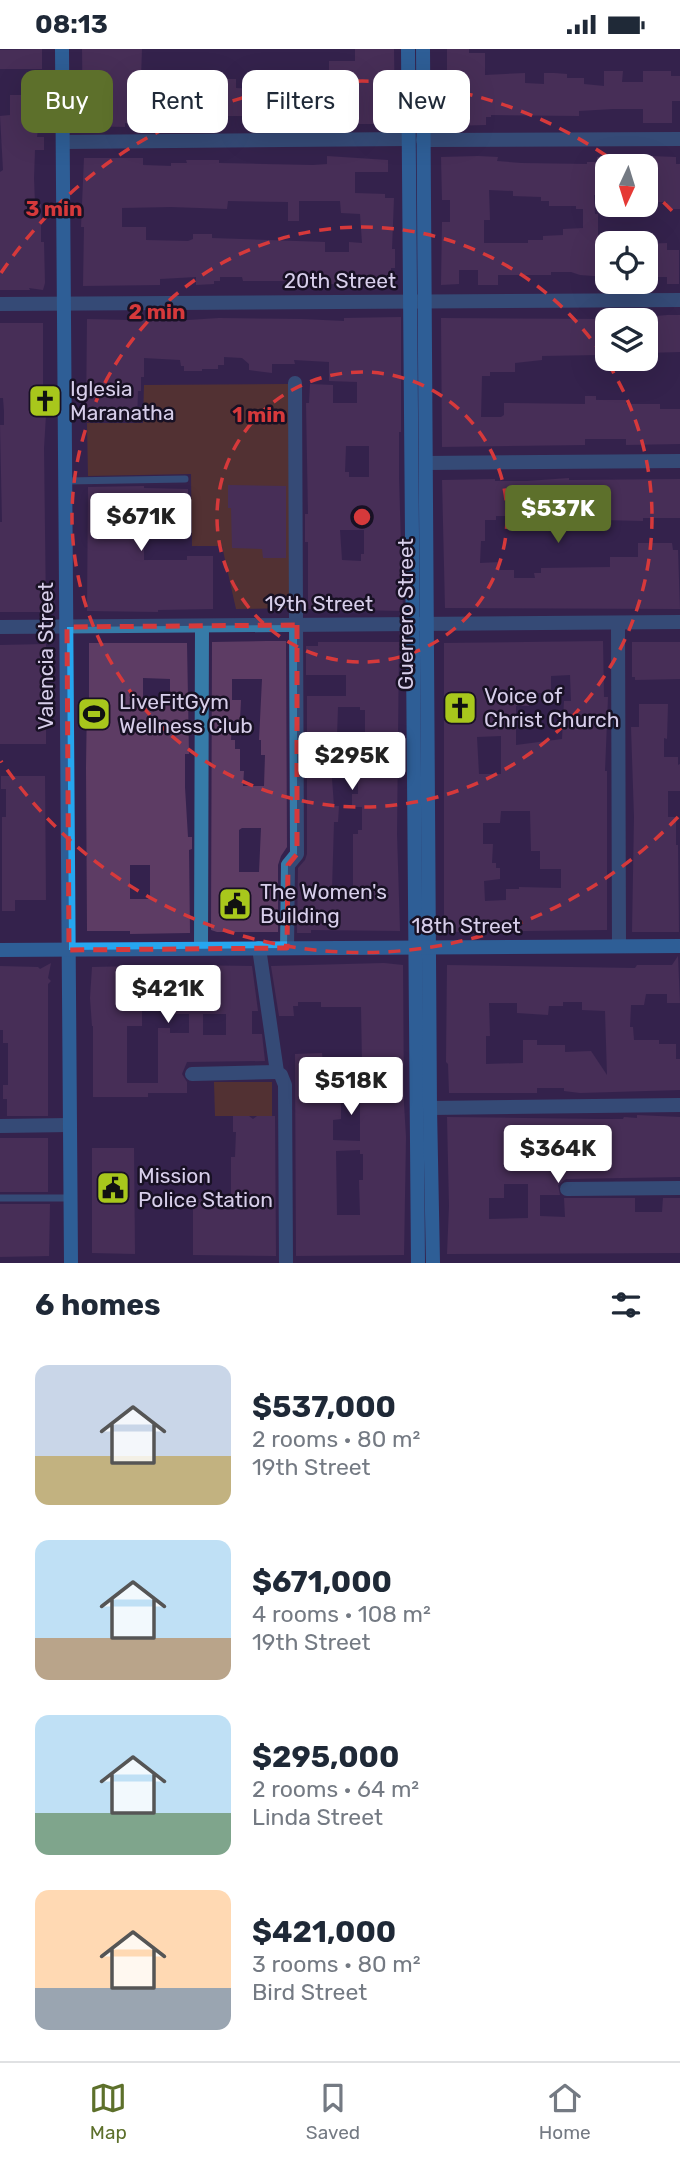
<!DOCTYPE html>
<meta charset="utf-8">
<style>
body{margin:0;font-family:Rubik,sans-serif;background:#f2f2f3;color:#1f2937;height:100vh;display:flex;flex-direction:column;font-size:26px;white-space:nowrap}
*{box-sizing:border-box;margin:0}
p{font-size:23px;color:#747a83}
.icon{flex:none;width:38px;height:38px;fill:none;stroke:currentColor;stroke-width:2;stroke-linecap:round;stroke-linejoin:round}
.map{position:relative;height:1214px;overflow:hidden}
.details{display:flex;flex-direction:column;background:#fff;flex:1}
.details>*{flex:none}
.banner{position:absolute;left:21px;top:21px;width:639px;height:63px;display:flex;gap:14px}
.needle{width:46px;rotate:184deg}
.fabs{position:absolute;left:595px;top:105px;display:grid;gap:14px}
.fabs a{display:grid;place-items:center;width:63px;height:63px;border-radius:14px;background:#fff;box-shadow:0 7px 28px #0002;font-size:35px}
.price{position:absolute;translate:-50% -60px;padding:0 16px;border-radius:7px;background:#fff;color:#222;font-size:23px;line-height:46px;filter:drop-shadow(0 2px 4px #0008)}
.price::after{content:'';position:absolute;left:50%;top:42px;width:21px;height:16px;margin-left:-10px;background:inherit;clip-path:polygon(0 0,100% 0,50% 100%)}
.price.selected{background:#5d702b;color:#fff}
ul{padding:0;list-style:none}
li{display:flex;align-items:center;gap:21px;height:175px;padding:0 35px}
li span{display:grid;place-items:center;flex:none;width:196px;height:140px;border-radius:14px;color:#555}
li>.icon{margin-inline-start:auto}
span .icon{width:84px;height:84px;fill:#fffc;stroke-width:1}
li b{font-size:30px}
h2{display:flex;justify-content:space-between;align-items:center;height:84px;padding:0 35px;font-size:30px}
.pill{padding:0 24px;border-radius:14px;background:#fff;box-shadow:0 7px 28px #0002;font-size:24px;line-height:63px}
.pill.selected{background:#5d702b;color:#fff}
.status{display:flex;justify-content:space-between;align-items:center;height:49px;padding:0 35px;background:#fff;direction:ltr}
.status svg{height:19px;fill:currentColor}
.dock{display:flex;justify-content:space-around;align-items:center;height:98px;border-top:2px solid #e0e1e3;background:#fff;font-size:19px;color:#747a83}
.dock a{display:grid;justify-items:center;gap:4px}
.dock .selected{color:#5d702b}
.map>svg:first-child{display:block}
.green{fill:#754414}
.building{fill:#5d3c64;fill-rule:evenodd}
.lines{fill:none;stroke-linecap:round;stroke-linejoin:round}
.lane{stroke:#367ba8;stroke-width:7}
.street{stroke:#367ba8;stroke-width:14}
.secondary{stroke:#26a6ef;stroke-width:14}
.marked{fill:none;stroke:#d6393b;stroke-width:5;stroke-dasharray:14 9;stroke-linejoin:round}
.ring{fill:none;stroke:#d6393b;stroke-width:3.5;stroke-dasharray:12 9}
.labels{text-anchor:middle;stroke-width:5;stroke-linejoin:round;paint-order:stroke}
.street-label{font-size:21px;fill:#d7ceea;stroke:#181124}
.poi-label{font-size:21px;fill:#d7ceea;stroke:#181124;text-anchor:start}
.centre{fill:#d6393b;stroke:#181124;stroke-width:3.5}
.ring-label{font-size:21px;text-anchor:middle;font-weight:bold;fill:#d6393b;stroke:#181124;stroke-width:5;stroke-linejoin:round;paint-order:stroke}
</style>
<div class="status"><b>08:13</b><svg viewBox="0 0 49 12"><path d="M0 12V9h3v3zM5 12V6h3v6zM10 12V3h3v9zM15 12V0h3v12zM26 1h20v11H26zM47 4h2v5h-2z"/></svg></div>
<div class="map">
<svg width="680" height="1214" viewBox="0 0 680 1214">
<rect width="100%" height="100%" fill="#34224d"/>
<!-- green -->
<g class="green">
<path d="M289,335L292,559L236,560L222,497H192L191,425L88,427L87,374H143L144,336Z"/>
<path d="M214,1033H272V1067H215Z"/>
</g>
<!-- building -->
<g class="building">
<path d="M42,0V20H0V1Z"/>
<path d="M82,0H142L141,28H172V24H186V26H198V36H224V30H236V39L255,40V27L327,26L329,23V12H355V0H394L395,75H304V69L255,71V67H214V70H192V74H181V71H172V69H145V72L140,74H125V78L83,77Z"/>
<path d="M447,0H469V4H485V26L525,24V34L544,35V24H554L567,25V29H584V35L604,37V22H623L622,33H643V22H671V27H680V52H672V74H643V60H613L579,62V67L491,66V68H486V76L448,77V64H440V47L447,48Z"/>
<path d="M10,46H43V61H34V76L38,80L37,88H44V101H35L34,129L35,155H41V193H44L45,234L43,241L29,239L30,241H0V123L3,121L0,67L10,66Z"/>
<path d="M624,106L676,108V115H680V160H667V153H646V117H607V147L594,146L595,165H598V193H607V228L580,226L571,223H551V226H498V236H478V221H459V235L441,236L442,173H450V151H442L441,108L478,107L498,108L497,112L521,114L587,115V113H597V108H624ZM489,141L513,142V147L541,148V152H549V157H576V160H583V179L563,180V186L543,187V191H528V194H484V171H490Z"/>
<path d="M327,107L388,111V123H355V144L385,145V149H394L392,200H395V219H391V236L325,235V232H243L242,228H220V232H214V235L196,236V228L160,230V236L83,237L84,178H81L84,109H143V116L171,117V114H187L186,111H219V114L313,116L327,115ZM228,152L288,153V172H299V152H340L341,164L360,165L362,194L349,193V203H325V193L212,189V185H193V190L188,192L146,191V178H122V159L171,158L227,160Z"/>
<path d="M667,194V201H679V235H667V228H646V195Z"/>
<path d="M667,266H680V303L646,304V268Z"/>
<path d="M401,268V383H399V429L403,562L308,560V493H305V465H308L306,354H309L310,335L333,336V354H357V333L329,332V313L294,311L295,315H272V324L249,321V315L242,309L224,308V316H218V320H202V322H184V317H181L180,311L144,309V328H141V342H138L137,371L86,370L87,270L172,272L219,269L302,270L344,272V269ZM346,397H369V428H349V423H345ZM340,481H364V505H361V512L342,511Z"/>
<path d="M441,269L607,270V309H598V306L542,307V311L515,314V323H490V327H482L481,368H501L504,366V354L585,355V347H596V351H626V355H660V360H680V395L626,396V390H585V396L442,398Z"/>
<path d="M0,274H43V334L45,349H47L44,399L46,563H0V473H2L0,376H4V362L3,349H0Z"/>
<path d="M569,429V431L680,430V469H643V472L602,471V456H583V461L569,460V465L566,467H496V471H485V492H481L480,514L500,513V521H514V529H535L534,524H541V519L610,518V508H638V494H672L673,501H678L680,560L445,559L442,431L495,430V432H527Z"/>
<path d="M228,436L286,437V509H263L262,500L232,499L231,459H228Z"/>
<path d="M144,437V439L188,440V463H185L184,481H171V489H144V511H187V507H213V560L158,561V563L87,562L88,438ZM125,464H144V485H125Z"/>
<path d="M267,592H286L287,798L281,807L278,816V883H217L211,881L212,593ZM232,630H262L259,691H261V706H265L264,737H243L244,722H240V700H235V691H231L232,672H240L241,651H232ZM242,779H261L259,823H239V781Z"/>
<path d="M603,592L604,648H608L605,722H607V881L444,883V594ZM570,626L571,652H564L562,690L516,696V657H529V645L551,643V627ZM501,687V725H479L477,688ZM501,762H530L531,802H540V820H561V839L519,838V840H506V851L485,852L484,832L500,830V819H496V814H492L493,795H483V774H500Z"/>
<path d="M318,593H399L397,785L400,882L311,881V884H297L298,819L305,811L307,805V647H346V626H306V597H318ZM338,658H360V661H365V688H368V716H363V725H358V745H352V758H362V781H358V785H353V840H332L334,773H338L339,757H334L331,716H336Z"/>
<path d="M632,593H680V630L635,631V628H632Z"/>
<path d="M89,594H187L189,705H185V738L188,788H192V800L189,801L190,884L130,885V882H87L86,719L87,650H89ZM143,629L170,630V649H143ZM130,816H150V850H130Z"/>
<path d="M46,595V695H0V596Z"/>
<path d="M639,655H668L667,690L664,689V708H678V716L680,715V742H668V768H676V796H678L679,883H632L634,768L631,678H639Z"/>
<path d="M1,727H45L46,851H15V862H2V768H6V740H1Z"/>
<path d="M678,907L680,954H667V945H646L644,956H631L630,978H633L634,991H659V995H676V1010H680V1041L580,1044L564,1042V1039H537V1044H449L448,1015L446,1013L447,916L635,919L637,916H672ZM563,953H582V961L605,962L607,1026L591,1002L565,1003V996H537V991H523V1014L486,1015V987H490L489,954H517V964L548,966L549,957H563Z"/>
<path d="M51,914L48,929L51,932L48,935V1067H7V1050H3V1036H8V994H3V981H0V917L38,918L40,920Z"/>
<path d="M384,914L403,916L404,1055L406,1088L404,1206L296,1207L295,1005L322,1004L323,1014H317V1037L358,1039V1013H362L361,958H321V953H298V957H293L294,967H279L271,917ZM360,1048V1092L333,1091V1071L341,1070V1049ZM360,1101V1105H363V1131H359L360,1166H337L336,1102Z"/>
<path d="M182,916L252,917L258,962H252V985H262L265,1012L187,1013L182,1025L187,1033V1044H148V1048H93V977H92L90,949L92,918ZM142,953H167V958H171V965H189V984H170V979H158V1034H127V977H142ZM203,965H226V986H203Z"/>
<path d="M637,1066L680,1068V1128L566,1130L558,1136L560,1146H540V1167L565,1168L564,1149H635V1163H662L663,1149H680V1204L447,1205L449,1157L447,1068L600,1070H623L624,1068L637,1069ZM504,1135H528V1169L489,1170V1149H504Z"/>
<path d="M233,1067H249L253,1070L257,1067H275L276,1207L193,1206V1150H231V1108H235L236,1083H233Z"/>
<rect x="0" y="1089" width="48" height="54"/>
<path d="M92,1099H134L135,1205L92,1204Z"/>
<path d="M0,1155H50L49,1207L0,1208Z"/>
</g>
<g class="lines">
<!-- lane -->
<g class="lane">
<path d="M66,432L185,430"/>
<path d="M0,1149H70"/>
</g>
<!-- street -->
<g class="street">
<path d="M423,91L680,90"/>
<path d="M63,93L408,90"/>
<path d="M0,255L680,251"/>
<path d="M426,414L680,412"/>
<path d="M618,574L619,897"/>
<path d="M0,578L680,573"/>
<path d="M201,899L202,577"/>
<path d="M259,899L277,1023L281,1026L285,1036L286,1214"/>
<path d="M287,899L288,816L297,805L295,334"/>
<path d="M192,1025L277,1023"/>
<path d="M430,1059L680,1056"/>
<path d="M0,1077L70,1076"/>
<path d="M567,1140L680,1139"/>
</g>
<!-- secondary -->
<g class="secondary">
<path d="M62,0L71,1214"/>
<path d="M408,0L418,1214"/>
<path d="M423,0L430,1059L433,1214"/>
<path d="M0,901L680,897"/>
</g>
</g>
<!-- marked area -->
<path d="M0 0H680V1214H0ZM297,576V805L288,816L287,899L69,901L67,578Z" fill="#34224d" fill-opacity=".55" fill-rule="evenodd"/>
<path class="marked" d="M297,576V805L288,816L287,899L69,901L67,578Z"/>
<!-- distance rings -->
<g class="ring">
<circle cx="362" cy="468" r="145"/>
<circle cx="362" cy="468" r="290"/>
<path d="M678 768A436 436 0 0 1 1 712M1 224A436 436 0 0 1 618 115M648 139A436 436 0 0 1 678 168"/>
</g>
<!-- icons -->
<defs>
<symbol id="church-square" viewBox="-11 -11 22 22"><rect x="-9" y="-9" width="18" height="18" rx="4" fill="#a8c71c" stroke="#181124"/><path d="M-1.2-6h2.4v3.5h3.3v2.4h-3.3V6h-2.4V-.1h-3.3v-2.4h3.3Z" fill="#111"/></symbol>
<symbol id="stadium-square" viewBox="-11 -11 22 22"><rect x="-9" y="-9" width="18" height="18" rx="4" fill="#a8c71c" stroke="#181124"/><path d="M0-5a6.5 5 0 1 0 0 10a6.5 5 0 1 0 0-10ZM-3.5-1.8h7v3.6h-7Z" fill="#111"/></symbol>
<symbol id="civic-square" viewBox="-11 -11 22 22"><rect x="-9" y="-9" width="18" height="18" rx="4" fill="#a8c71c" stroke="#181124"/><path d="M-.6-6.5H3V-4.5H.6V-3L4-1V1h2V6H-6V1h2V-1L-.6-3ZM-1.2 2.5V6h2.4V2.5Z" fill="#111"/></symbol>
</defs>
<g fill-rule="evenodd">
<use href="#church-square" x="26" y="333" width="38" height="38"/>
<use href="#church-square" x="441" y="640" width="38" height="38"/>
<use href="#stadium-square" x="75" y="646" width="38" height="38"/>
<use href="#civic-square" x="216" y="836" width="38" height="38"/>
<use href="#civic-square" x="94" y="1120" width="38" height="38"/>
</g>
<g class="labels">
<!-- street labels -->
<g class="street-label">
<text x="340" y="239">20th Street</text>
<text x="319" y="562">19th Street</text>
<text transform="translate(406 565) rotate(-90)" y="7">Guerrero Street</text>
<text transform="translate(46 607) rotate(-90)" y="7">Valencia Street</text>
<text x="466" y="884">18th Street</text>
</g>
<!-- poi labels -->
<g class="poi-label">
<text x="70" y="347">Iglesia<tspan x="70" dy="24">Maranatha</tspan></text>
<text x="484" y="654">Voice of<tspan x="484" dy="24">Christ Church</tspan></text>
<text x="119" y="660">LiveFitGym<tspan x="119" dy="24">Wellness Club</tspan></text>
<text x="260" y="850">The Women's<tspan x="260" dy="24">Building</tspan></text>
<text x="138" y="1134">Mission<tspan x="138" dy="24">Police Station</tspan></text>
</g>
</g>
<circle cx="362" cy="468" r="10" class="centre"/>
<g class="ring-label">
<text x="54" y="167">3 min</text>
<text x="157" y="270">2 min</text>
<text x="259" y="373">1 min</text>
</g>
</svg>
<div class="fabs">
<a><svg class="needle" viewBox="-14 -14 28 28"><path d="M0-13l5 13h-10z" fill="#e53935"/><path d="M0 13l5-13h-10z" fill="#747a83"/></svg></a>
<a><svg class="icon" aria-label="locate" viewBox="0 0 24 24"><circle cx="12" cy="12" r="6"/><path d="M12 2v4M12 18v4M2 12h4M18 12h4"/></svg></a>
<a><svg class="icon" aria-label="layers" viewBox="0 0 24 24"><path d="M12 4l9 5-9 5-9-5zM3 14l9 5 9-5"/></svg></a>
</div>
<b class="price selected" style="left:558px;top:496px">$537K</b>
<b class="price" style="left:141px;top:504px">$671K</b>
<b class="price" style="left:352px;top:743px">$295K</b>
<b class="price" style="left:168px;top:976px">$421K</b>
<b class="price" style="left:351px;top:1068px">$518K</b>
<b class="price" style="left:558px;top:1136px">$364K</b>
<div class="banner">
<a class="pill selected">Buy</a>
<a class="pill">Rent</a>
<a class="pill">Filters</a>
<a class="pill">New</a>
</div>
</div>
<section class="details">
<h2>6 homes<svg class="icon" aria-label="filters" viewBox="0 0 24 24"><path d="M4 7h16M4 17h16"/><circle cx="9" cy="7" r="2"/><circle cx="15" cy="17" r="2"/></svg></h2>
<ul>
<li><span style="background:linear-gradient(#c9d6e8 65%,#c2b280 0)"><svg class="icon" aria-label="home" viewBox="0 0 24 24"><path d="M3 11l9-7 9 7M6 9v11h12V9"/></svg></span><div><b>$537,000</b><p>2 rooms · 80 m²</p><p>19th Street</p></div></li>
<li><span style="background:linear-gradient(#bfe0f5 70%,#b9a48a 0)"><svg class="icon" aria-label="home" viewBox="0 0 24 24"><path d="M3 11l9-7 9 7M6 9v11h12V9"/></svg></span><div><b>$671,000</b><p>4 rooms · 108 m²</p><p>19th Street</p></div></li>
<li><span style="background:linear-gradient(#bfe0f5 70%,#7fa58c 0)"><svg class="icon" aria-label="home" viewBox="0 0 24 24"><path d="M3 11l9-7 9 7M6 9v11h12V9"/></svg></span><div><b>$295,000</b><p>2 rooms · 64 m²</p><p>Linda Street</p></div></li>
<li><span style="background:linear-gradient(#ffd9b3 70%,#9aa5b1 0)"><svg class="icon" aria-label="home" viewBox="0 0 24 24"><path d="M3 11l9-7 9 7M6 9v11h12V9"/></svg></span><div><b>$421,000</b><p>3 rooms · 80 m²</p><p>Bird Street</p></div></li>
</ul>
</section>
<nav class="dock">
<a class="selected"><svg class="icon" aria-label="map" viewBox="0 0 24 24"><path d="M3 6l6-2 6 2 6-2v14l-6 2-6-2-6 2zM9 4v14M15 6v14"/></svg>Map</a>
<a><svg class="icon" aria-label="saved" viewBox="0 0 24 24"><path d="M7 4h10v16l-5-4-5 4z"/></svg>Saved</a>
<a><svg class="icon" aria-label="home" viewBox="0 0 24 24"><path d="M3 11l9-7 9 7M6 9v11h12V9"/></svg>Home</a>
</nav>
